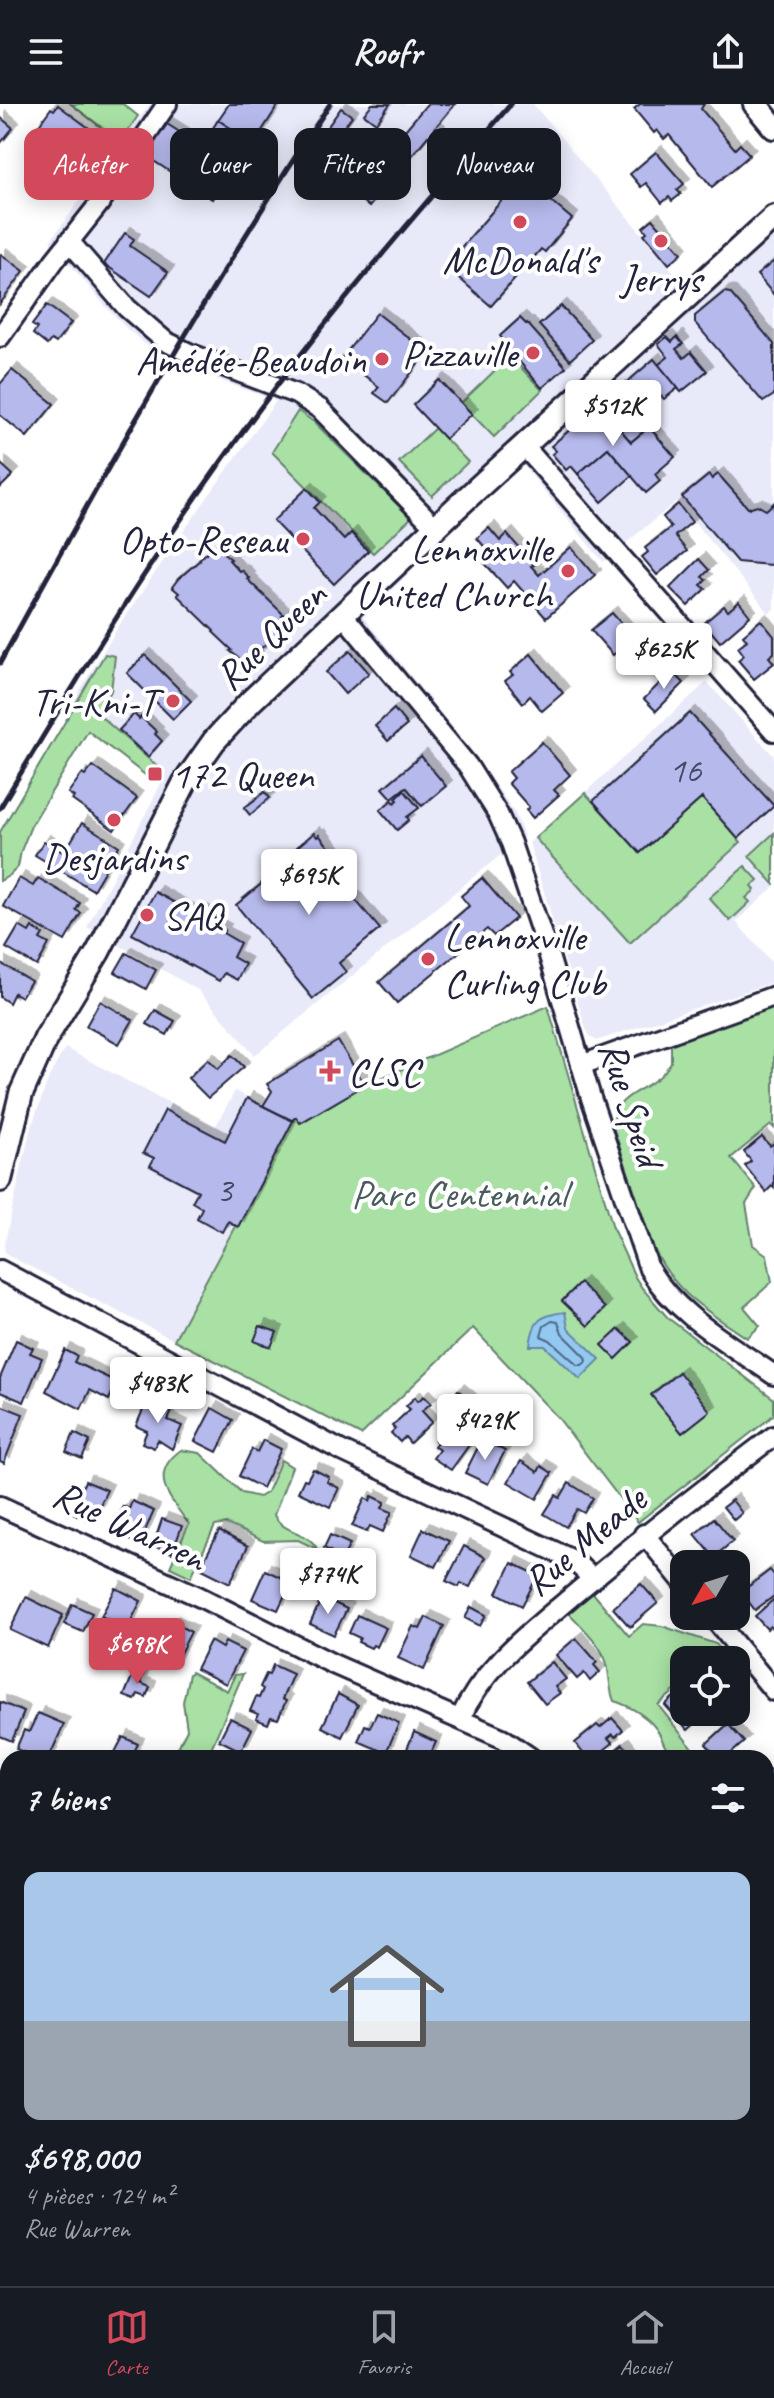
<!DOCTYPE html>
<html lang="fr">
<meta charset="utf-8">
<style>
body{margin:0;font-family:Caveat,sans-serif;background:#20242c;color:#f1f3f6;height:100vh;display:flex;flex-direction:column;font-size:30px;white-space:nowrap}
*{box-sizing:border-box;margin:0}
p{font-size:26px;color:#9ea1a6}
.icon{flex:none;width:44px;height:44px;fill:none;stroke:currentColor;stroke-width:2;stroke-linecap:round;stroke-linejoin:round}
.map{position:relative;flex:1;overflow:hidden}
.sheet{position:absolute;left:0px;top:1646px;width:774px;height:536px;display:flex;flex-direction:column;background:#171b24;border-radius:24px 24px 0 0;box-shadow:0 4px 20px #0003}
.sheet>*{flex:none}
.guide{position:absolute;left:24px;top:24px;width:726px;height:72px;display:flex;gap:16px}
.needle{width:52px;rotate:231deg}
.controls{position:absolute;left:670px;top:1446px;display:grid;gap:16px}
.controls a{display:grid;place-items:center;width:80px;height:80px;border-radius:16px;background:#171b24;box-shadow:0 4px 20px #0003;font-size:40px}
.price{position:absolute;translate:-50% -68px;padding:0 18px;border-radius:8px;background:#fff;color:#222;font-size:26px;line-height:52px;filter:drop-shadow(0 2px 4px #0008)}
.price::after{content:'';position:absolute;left:50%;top:48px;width:24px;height:18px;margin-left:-12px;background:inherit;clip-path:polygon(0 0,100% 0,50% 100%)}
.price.current{background:#d1495b;color:#fff}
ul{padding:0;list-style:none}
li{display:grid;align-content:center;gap:16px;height:424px;padding:0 24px}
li+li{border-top:2px solid #363941}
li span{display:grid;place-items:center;height:248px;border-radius:16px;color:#555}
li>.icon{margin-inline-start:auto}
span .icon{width:144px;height:144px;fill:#fffc;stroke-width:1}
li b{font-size:34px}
h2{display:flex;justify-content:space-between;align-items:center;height:96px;padding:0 24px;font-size:34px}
.chip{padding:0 28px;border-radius:16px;background:#171b24;box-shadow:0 4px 20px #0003;font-size:28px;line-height:72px}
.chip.current{background:#d1495b;color:#fff}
header{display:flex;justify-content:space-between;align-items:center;height:104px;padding:0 24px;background:#171b24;font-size:36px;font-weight:700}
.tabs{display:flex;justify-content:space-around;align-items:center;height:112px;border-top:2px solid #363941;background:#171b24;font-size:22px;color:#9ea1a6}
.tabs a{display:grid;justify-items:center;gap:4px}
.tabs .current{color:#d1495b}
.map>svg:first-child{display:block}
.built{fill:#e9eaf9}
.green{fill:#a9e1a5;stroke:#668270;stroke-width:2}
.water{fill:#93c9f1;stroke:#6686a8;stroke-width:2}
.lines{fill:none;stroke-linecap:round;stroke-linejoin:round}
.shore{stroke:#4f6584;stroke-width:2}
.building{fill:#b6b9eb;stroke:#22223b;stroke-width:2;filter:url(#shadow)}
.minor-casing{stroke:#22223b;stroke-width:24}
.major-casing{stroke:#22223b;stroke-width:28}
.minor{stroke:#fff;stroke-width:18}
.major{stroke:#fff;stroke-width:22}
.rail{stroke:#22223b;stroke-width:5}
.poi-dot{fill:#d1495b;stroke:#fff;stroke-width:3}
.labels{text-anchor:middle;stroke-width:8;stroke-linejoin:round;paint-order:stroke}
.number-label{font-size:36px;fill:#474867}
.poi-label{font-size:40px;fill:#22223b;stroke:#fff;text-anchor:end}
.street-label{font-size:40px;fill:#22223b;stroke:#fff}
.park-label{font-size:40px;fill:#4a5b5b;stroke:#fff}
</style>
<header><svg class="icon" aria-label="menu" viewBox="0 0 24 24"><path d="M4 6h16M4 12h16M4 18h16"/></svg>Roofr<svg class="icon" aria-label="share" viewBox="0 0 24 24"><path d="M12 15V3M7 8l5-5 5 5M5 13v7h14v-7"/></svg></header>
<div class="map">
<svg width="774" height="2182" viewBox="0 0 774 2182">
<defs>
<filter id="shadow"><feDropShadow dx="6" dy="-6" stdDeviation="0" flood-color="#0004"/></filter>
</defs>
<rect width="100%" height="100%" fill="#fff"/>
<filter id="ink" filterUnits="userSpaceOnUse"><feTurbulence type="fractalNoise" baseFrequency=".0125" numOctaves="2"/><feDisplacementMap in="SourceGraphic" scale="16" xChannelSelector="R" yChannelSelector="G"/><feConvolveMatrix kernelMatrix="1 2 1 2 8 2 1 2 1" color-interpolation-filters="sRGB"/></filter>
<g filter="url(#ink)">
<!-- built -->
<g class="built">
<path d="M150,0H533L684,180L774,100V505L769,509L677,397L603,458L522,360L363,513L473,649L515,709L524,732L255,951L198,886L87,823L164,674L69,604L120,520L183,428L276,297L184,263L145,240L128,226L106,203L50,137Z"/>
<path d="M707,578L774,652V783L736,818L774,861V878L596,937L590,932L586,925L529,739Z"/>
<path d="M65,944L215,1023L235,987L293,1017L234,1121L174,1236L11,1153L5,1148L4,1142L30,1027L49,973Z"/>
</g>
<!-- green -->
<g class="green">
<path d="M71,0H123L138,12L120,38Z"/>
<path d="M510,252L542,286L494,333L461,299Z"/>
<path d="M298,307L314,318L411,414L373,449L272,348Z"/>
<path d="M435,324L468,358L432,392L399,358Z"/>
<path d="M105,550L115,552L111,587L98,610L160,665L153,677L88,627L31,722L21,747L18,763L10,771L0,777V728Z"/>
<path d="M585,689L640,749L702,694L741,738L630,839L535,734Z"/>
<path d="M774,729V780L749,752Z"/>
<path d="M745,762L758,776L752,782L755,786L746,794L750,798L730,817L709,794Z"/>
<path d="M548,902L614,1127L635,1173L642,1184L668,1214L774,1295V1310L770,1314L638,1418L559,1315L473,1224L361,1331L174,1236L292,1016L296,1013L301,1019L365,981Z"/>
<path d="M774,902V1024L771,1021L731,1054L756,1084L746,1100L753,1141L767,1151L772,1178L744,1203L760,1222L747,1234C706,1206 675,1190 653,1143L613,1023C614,991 639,990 659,973C664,969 668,963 671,958V938Z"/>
<path d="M181,1346L200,1349L242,1389L259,1393L267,1388L281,1356L292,1363L274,1411C283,1430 309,1427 317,1445L298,1436L263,1437L227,1420L215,1422L191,1473L170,1463L189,1420C170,1395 147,1370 181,1346Z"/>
<path d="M593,1489L629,1532L643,1520L662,1522L716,1540L730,1556H684V1579L658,1601L700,1654H672C664,1644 665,1641 660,1631C652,1615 631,1602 614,1597C609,1585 610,1573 607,1560C602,1541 582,1523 569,1509Z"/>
<path d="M191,1568L227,1587L235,1571L243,1570L207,1654H181L176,1647L187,1625L183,1598L189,1570Z"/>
</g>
<!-- water -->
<path class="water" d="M565,1208L568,1224L600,1255L580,1275L545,1242H530C533,1216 540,1211 565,1208Z"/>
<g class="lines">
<!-- shore -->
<path class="shore" d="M552,1217L558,1218L562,1229L586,1253L587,1257L582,1261H578L550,1236L541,1232L544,1222Z"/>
</g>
<!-- building -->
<g class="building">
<path d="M229,0H279L254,39L218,16Z"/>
<path d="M372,0H390L376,19L364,10Z"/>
<path d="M427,0H455L435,24L439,27L432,36L428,32L369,103L346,83L371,52L378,58Z"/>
<path d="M640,0H704L701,5L735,45L740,40L750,51L712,83L669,31L664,35L657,26L654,29L634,5Z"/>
<path d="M58,1L105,36L93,52L77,40L71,47L38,22L51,4L54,6Z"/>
<path d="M341,4L352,12L325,49L314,42Z"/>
<path d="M0,13L13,24L0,40Z"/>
<path d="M218,16L252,38L240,57L206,35Z"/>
<path d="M167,20L233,62L212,95L146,52Z"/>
<path d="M656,48L684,80L677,86L681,90L672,97L669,93L662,99L646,79L641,83L630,70Z"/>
<path d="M516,80L527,89L533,82L572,115L545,148L541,145L491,202L445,162Z"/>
<path d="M653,115L682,149L669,160L644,130L647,128L643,123Z"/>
<path d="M125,129L134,135L130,142L168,168L151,192L104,160Z"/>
<path d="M1,150L24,167L0,200V152Z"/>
<path d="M774,157V191L757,171Z"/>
<path d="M724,188L730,189L774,240V291L763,298L695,219V212Z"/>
<path d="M47,201L71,219L56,239L51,236L47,241L33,230L37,224L32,221Z"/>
<path d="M561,202L592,236L570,256L539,221Z"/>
<path d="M377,209L419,242L413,249L422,255L388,299L374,289L379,283L342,254Z"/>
<path d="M520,214L526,220L527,219L566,263L542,284L504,240L505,239L500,232Z"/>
<path d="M667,233L672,238L677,233L683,240L676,245L684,254L691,248L707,267L681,288L658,261L668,253L658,240Z"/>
<path d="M654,255L678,284L664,295L661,292L646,305L625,280Z"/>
<path d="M12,266L54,300L27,333L0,311V280Z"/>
<path d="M439,276L472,310L445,335L413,301Z"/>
<path d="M616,286L649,323L631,338L599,301Z"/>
<path d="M599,301L631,338L649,323L675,353L655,370L660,377L646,389L608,344L578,370L571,362L566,366L552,350L556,347L551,342Z"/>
<path d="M608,344L632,372L602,398L578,370Z"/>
<path d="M0,359L13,371L0,384Z"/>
<path d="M718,370L748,404L757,401L766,406L774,399V457L770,461L737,458L682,393L709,371L712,375Z"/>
<path d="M307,384L320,398L314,404L344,436L351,429L368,447L334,480L273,417Z"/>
<path d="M678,400L692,418L675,432L687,447L657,471L642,453L648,448L645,444L671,423L663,413Z"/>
<path d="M489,424L500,437L507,430L534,461L531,462L539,471L571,443L595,471L546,514L514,477L507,484L480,454L488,447L477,434Z"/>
<path d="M215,442L231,455L229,456L239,467L241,466L249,474L247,475L284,511L282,512L288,519L282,525L283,526L260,545L262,547L245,559L230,547L232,546L213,528L214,527L177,491L179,489L172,483L178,475L200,456L199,455Z"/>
<path d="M699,455L709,466L702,473L706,476L701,481L706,485L688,502L670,484Z"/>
<path d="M739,498L750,512L720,538L704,519L724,502L728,507Z"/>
<path d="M612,509L634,534L613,551L591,526Z"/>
<path d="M761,516L774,532V549L769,553L774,559L754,575L738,556L744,551L738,543L747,536L743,531Z"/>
<path d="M350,547L369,569L345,590L326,568Z"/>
<path d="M531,550L563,589L542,607L530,592L523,599L505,577L513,571L510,568Z"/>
<path d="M145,551L191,597L173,615L127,569Z"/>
<path d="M672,567L684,579L656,607L644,595Z"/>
<path d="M394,605L407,621L388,637L375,622Z"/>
<path d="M690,609L774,702L738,735L702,694L640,749L593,697Z"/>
<path d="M134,610L139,615L141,613L157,628L155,630L162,637L148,653L119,626Z"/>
<path d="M542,638L570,671L554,686L559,691L533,714L526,706L529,703L508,679L513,674L508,668Z"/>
<path d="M421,652L446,682L422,702L406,683L392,694L383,684Z"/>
<path d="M93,662L137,694L114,726L72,696L74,693L68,689L82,670L85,672Z"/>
<path d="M404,686L419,704L407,713L409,716L397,726L380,706L392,696L395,699L398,696L396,694Z"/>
<path d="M265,688L270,694L250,711L244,704Z"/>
<path d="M82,719L119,742L93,786L35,751L44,737L64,749Z"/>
<path d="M314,729L317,733L319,731L334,749L332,750L335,754L326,761L380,825L339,859L346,868L313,895L236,801L301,747L297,743Z"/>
<path d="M19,774L33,782L38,774L80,799L76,806L81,809L65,837L3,802Z"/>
<path d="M482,774L516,814L494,832L487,825L397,899L379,878L469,802L461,792Z"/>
<path d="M155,788L195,810L198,805L215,814L212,819L225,826L223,829L240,839L233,853L245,860L237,876L224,869L219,877L132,830Z"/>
<path d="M19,822L29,828L32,823L43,830L40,835L49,840L37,862L6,844Z"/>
<path d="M126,849L156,866L146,885L115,868Z"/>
<path d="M0,859L31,877L21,893L14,889L9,899L0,893Z"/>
<path d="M100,897L133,916L119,940L86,922Z"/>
<path d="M155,906L175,917L167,931L147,920Z"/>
<path d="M338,937L365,981L300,1019L296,1013L292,1016L293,1017L263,1002L272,987L267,980Z"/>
<path d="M232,951L244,963L208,994L188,974L208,955L218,965Z"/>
<path d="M247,994L293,1017L238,1123L228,1117L222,1128L197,1114L202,1104L192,1098L198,1087L150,1062L154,1054L143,1049L165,1006L225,1037Z"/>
<path d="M762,1033L770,1042L774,1039V1084L772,1082L766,1088L745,1062L751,1057L744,1048Z"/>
<path d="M580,1179L605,1204L588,1222L562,1197Z"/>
<path d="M260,1222L277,1228L271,1243L254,1237Z"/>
<path d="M619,1225L633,1238L616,1255L602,1241Z"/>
<path d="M16,1236L33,1244L30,1249L42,1254L24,1298L0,1288V1274Z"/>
<path d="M65,1246L77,1252L74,1258L117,1278L109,1296L90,1286L81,1305L46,1287Z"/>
<path d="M679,1268L710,1307L682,1329L651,1291Z"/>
<path d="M458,1286L470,1296L458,1309L447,1300Z"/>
<path d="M424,1292L431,1299L422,1307L432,1318L410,1339L405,1333L400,1338L391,1329L395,1325L392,1322L410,1305L406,1302L415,1293L418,1297Z"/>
<path d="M148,1294L173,1305L168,1316L182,1322L172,1345L158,1336L154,1344L142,1339L147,1327L136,1322Z"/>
<path d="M0,1301L23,1310L4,1359L0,1357Z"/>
<path d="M212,1304L233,1316L217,1348L195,1337Z"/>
<path d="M447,1325L469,1341L451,1366L433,1354L439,1346L434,1342L437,1338L435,1336L441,1327L444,1329Z"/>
<path d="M74,1329L90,1337L82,1355L66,1348Z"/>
<path d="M482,1335L505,1347L488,1380L465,1369Z"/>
<path d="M263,1336L281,1345L262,1384L239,1372L252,1345L257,1348Z"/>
<path d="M521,1357L538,1368L541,1362L552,1369L537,1395L508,1378Z"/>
<path d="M313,1365L329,1373L327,1378L339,1384L330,1403L298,1388L304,1375L307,1376Z"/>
<path d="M85,1377L107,1386L92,1418L71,1408Z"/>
<path d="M569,1379L593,1394L584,1409L577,1405L566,1423L544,1410L556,1391L560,1394Z"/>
<path d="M372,1392L385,1398L382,1404L392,1408L383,1428L370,1422L367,1428L352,1422L365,1394L370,1397Z"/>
<path d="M732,1396L742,1409L734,1416L723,1403Z"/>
<path d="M132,1397L154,1407L139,1440L111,1428L123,1402L129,1405Z"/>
<path d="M714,1414L733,1437L714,1453L695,1430Z"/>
<path d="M162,1415L182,1422L172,1449L153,1442Z"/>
<path d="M423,1425L449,1437L436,1463L411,1451Z"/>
<path d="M219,1427L248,1442L230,1479L200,1464Z"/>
<path d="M330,1431L350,1440L343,1454L324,1444Z"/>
<path d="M464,1442L485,1453L470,1483L461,1479L459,1483L446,1477Z"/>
<path d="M512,1459L538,1471L522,1502L497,1489Z"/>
<path d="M265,1466L291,1478L278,1506L252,1495Z"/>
<path d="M770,1466L774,1471V1492L755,1506L741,1488Z"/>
<path d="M641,1480L658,1499L630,1523L613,1504Z"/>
<path d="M116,1484L141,1497L123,1533L107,1525L111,1517L101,1512Z"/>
<path d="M26,1493L63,1511L48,1544L10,1526Z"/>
<path d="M322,1493L347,1505L334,1531L310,1520Z"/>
<path d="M774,1495V1527L770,1522L767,1525L755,1512Z"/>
<path d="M72,1500L92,1509L83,1528L64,1520Z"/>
<path d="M471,1503L486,1511L480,1522L465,1514Z"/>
<path d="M357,1511L386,1524L377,1543L373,1541L371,1544L358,1538L360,1534L349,1529Z"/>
<path d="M426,1513L444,1522L424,1566L398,1554L413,1522L420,1525Z"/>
<path d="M172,1518L191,1528L174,1561L155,1551L158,1545L155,1543L163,1526L167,1528Z"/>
<path d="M576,1534L597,1558L594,1561L600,1568L590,1577L584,1569L577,1575L556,1551Z"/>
<path d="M210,1537L222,1544L225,1538L243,1547L226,1580L196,1565Z"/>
<path d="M552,1558L566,1575L555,1583L560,1589L545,1600L527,1578Z"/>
<path d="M273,1561L293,1570L282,1595L286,1597L278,1615L271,1613L268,1620L256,1615L258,1610L250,1607L256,1593L259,1594L263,1585L260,1583L266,1570L269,1571Z"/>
<path d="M135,1565L144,1569L140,1579L150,1583L146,1593L138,1590L135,1596L124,1592Z"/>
<path d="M684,1584V1608H717L712,1612L708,1608L688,1626L665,1601Z"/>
<path d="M338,1590L358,1601L342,1633L322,1623Z"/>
<path d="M0,1598L24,1608L12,1637L0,1632Z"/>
<path d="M38,1609L64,1620L49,1654H38L16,1645L24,1626L29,1628Z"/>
<path d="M377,1609L399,1619L386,1649L358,1637L365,1621L370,1623Z"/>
<path d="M230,1614L252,1625L241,1647L219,1636Z"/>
<path d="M612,1614L623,1626L615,1633L613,1630L608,1634L613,1639L594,1654H587L575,1639L597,1621L600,1624Z"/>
<path d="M728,1620L744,1638L726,1654H718L706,1640Z"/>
<path d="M414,1628L436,1638L429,1654H408L404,1652Z"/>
<path d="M123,1633L138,1640L131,1654H122L114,1650Z"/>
<path d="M623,1640L634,1654H606Z"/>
<path d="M770,1666L774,1671V1679L766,1685V1669Z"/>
<path d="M774,1687V1709L766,1700V1694Z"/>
<path d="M0,1719L8,1725V1730L0,1742Z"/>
<path d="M767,1815L774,1823V1828L766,1835Z"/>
<path d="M8,1891V1930L0,1921L2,1917L0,1915V1898Z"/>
<path d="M774,2033V2060L766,2050V2039Z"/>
<path d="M8,2095V2128L0,2118V2101Z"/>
<path d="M41,2174H71L73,2177L66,2182H47Z"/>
<path d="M203,2174H229L235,2182H196L195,2181Z"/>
<path d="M397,2174H414L421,2182H388Z"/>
<path d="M639,2174H666L673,2182H632L640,2175Z"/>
</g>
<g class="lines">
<defs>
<g id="minor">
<path d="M69,137L127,204L165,237L189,249L296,290L320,305L435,423"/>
<path d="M0,233L54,157L99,100L167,0"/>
<path d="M523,341L774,627"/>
<path d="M343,511L468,662L498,710L511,739L549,852L591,994L649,1165C677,1212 730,1240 774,1271"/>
<path d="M581,961L774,892"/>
<path d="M0,1166L342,1347L573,1456L593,1475"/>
<path d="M0,1402L200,1493L333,1560L502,1634L531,1654"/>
<path d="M644,1430L684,1479"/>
<path d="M712,1512L774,1587"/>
<path d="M460,1615C483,1563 529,1529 571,1493C637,1437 705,1384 774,1332"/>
<path d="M0,1677L8,1682"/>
<path d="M766,1887L774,1881"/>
<path d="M766,1932L774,1942"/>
<path d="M0,1985L8,1993"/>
<path d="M0,2039L8,2035"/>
<path d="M766,2164L774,2157"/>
<path d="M146,2174L152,2182"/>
<path d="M456,2174L463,2182"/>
<path d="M744,2182L754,2174"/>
</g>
<g id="major">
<path d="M755,0L774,23"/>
<path d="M0,1076L21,990L46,934L98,848L185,678L214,637L251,597L457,403L774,113"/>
</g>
</defs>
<!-- minor casing -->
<use href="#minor" class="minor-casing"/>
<!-- major casing -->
<use href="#major" class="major-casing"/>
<!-- minor -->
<use href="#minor" class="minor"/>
<!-- major -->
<use href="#major" class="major"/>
<!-- rail -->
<g class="rail">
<path d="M0,559C104,369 210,180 330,0"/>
<path d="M0,704C86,559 176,414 279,279C352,183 432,92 511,0"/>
</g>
</g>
</g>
<!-- markers -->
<g class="poi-dot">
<circle cx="520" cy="118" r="8"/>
<circle cx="661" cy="137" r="8"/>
<circle cx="533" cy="249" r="8"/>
<circle cx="382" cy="255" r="8"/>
<circle cx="303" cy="435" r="8"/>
<circle cx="568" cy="467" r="8"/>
<circle cx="173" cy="597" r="8"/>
<rect x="147" y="662" width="16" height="16" rx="4"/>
<circle cx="114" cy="716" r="8"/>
<circle cx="147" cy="811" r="8"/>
<circle cx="428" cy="855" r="8"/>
<path d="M326 955h8v8h8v8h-8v8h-8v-8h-8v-8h8z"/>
</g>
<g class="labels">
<!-- number labels -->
<g class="number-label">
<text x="685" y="678">16</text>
<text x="224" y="1098">3</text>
</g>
<!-- poi labels -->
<g class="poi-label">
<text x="520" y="169" text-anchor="middle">McDonald's</text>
<text x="661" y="188" text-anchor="middle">Jerrys</text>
<text x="517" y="263">Pizzaville</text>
<text x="366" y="269">Amédée-Beaudoin</text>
<text x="287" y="449">Opto-Reseau</text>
<text x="552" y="458">Lennoxville<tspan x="552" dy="46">United Church</tspan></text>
<text x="157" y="611">Tri-Kni-T</text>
<text x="171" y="684" text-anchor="start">172 Queen</text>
<text x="114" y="767" text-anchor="middle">Desjardins</text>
<text x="163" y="825" text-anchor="start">SAQ</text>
<text x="444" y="846" text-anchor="start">Lennoxville<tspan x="444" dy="46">Curling Club</tspan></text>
<text x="348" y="981" text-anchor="start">CLSC</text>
</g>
<!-- street labels -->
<g class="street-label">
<text transform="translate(270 531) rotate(-44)" y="14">Rue Queen</text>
<text transform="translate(632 999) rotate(72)" y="14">Rue Speid</text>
<text transform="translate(130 1421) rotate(25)" y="14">Rue Warren</text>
<text transform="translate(584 1436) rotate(-40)" y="14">Rue Meade</text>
</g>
<!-- park labels -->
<g class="park-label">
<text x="459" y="1103">Parc Centennial</text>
</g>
</g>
</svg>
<div class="controls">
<a><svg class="needle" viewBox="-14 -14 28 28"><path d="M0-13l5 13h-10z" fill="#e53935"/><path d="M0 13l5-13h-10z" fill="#9ea1a6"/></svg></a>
<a><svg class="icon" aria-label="locate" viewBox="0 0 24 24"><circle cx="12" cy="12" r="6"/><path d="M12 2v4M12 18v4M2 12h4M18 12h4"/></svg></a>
</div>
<b class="price" style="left:613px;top:344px">$512K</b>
<b class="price" style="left:664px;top:587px">$625K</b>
<b class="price" style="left:309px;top:813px">$695K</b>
<b class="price" style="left:158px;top:1321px">$483K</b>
<b class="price" style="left:485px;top:1358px">$429K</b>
<b class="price" style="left:328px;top:1512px">$774K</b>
<b class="price current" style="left:137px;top:1582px">$698K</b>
<div class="guide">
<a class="chip current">Acheter</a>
<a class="chip">Louer</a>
<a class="chip">Filtres</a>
<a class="chip">Nouveau</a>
</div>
<section class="sheet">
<h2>7 biens<svg class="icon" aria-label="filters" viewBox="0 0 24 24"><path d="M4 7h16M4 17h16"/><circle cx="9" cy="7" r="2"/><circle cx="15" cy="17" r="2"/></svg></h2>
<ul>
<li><span style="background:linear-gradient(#a9c7e8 60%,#9aa5b1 0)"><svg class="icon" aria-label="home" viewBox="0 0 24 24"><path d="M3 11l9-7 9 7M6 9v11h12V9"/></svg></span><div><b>$698,000</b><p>4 pièces · 124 m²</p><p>Rue Warren</p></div></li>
</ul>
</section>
</div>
<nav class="tabs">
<a class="current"><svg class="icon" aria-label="map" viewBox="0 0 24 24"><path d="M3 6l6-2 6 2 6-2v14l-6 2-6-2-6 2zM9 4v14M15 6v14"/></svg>Carte</a>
<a><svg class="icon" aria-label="saved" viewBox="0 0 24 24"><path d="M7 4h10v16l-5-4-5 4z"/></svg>Favoris</a>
<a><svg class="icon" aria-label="home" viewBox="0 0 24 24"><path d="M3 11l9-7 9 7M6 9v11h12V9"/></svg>Accueil</a>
</nav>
